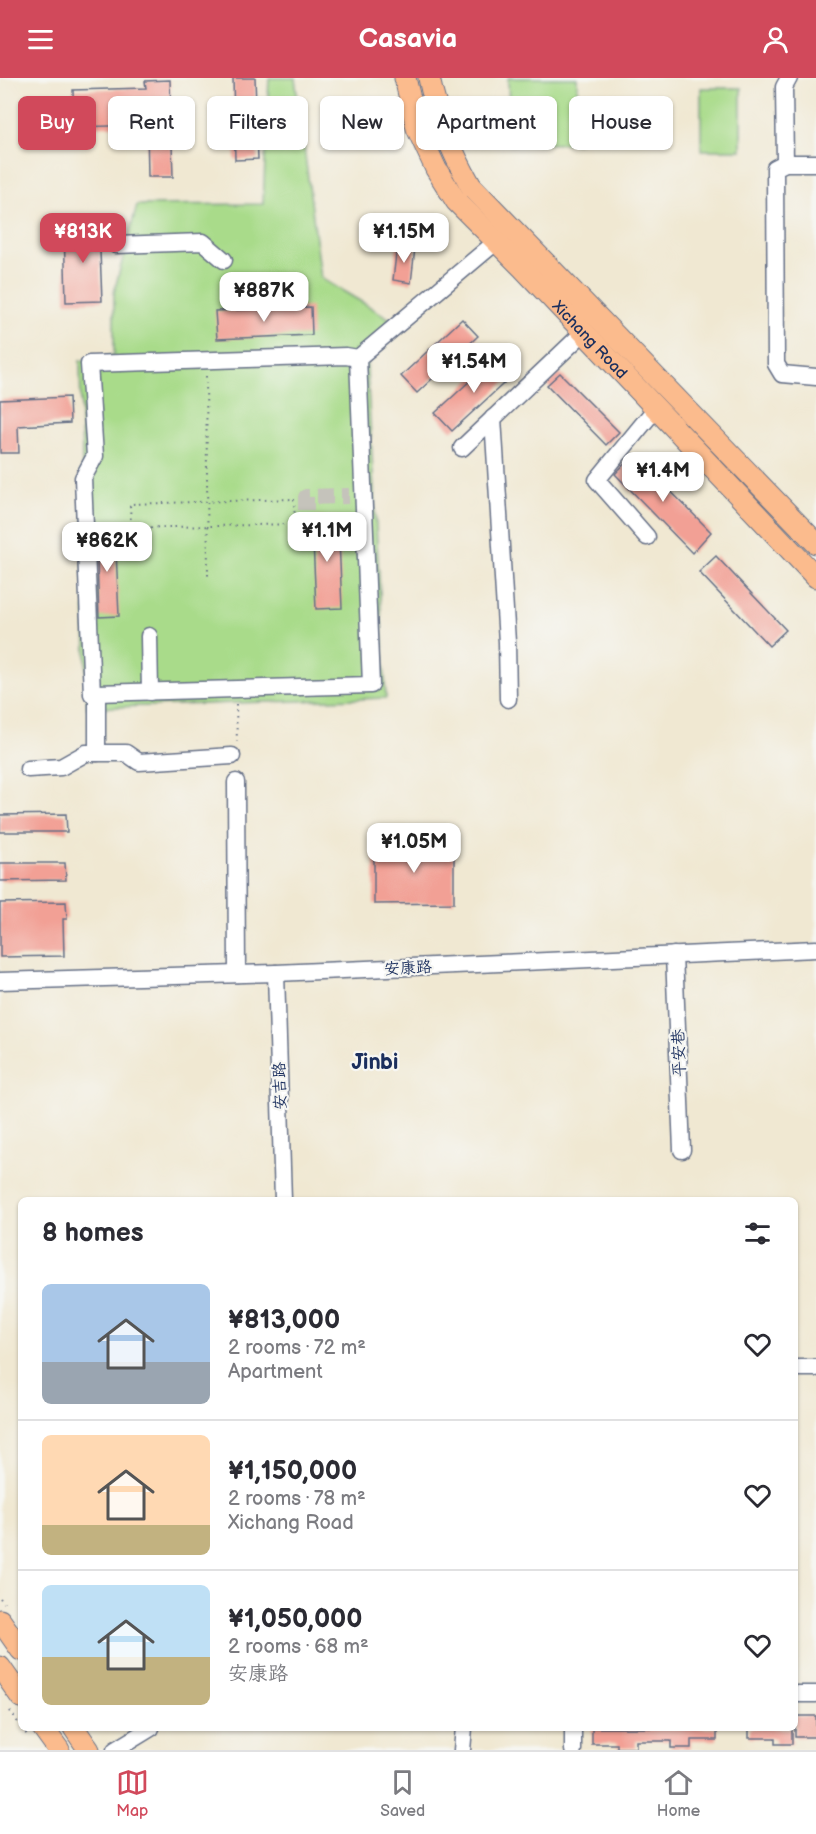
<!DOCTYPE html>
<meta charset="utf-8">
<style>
body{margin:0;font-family:"Balsamiq Sans","LXGW WenKai TC",sans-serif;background:#f7f7f7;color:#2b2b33;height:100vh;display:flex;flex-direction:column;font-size:22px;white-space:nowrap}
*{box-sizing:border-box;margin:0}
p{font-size:20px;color:#7c7c81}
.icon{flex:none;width:33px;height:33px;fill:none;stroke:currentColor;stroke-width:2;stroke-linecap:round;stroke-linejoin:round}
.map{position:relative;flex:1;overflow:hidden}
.drawer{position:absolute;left:18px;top:1119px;width:780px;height:534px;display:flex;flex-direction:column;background:#fff;border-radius:9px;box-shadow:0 2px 4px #0004}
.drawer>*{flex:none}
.banner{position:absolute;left:18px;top:18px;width:780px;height:54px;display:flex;gap:12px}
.price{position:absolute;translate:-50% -51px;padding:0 14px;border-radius:12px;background:#fff;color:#222;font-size:20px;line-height:39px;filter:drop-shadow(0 2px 3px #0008)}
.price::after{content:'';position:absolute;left:50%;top:36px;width:18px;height:14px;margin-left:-9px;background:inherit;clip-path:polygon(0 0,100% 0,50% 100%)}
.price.on{background:#d1495b;color:#fff}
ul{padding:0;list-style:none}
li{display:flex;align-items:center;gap:18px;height:150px;padding:0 24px}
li+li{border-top:2px solid #e1e1e2}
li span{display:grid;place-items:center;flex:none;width:168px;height:120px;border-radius:9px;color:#555}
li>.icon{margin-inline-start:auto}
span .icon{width:72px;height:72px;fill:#fffc;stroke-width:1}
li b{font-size:26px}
h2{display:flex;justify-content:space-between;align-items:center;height:72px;padding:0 24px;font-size:26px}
.pill{padding:0 21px;border-radius:9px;background:#fff;box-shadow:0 2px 4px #0004;font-size:21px;line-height:54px}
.pill.on{background:#d1495b;color:#fff}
header{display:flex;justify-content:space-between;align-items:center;height:78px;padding:0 24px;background:#d1495b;color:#fff;font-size:27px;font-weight:800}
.dock{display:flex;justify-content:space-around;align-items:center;height:84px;border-top:2px solid #e1e1e2;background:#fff;font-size:16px;color:#7c7c81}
.dock a{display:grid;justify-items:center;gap:3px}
.dock .on{color:#d1495b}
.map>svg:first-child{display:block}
.green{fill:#a9db8a;stroke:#628574;stroke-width:1.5}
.building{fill:#f2a095}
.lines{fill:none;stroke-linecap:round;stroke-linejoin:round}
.minor-tunnel{stroke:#c5c3bb;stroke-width:16;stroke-dasharray:16 8;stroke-linecap:butt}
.minor-casing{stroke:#667087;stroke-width:19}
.major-casing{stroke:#667087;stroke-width:23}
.path{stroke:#667087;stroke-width:2;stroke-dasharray:1.5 4.5;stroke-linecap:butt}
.minor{stroke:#fff;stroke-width:16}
.major{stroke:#fbbb8d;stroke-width:21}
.labels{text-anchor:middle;stroke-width:4.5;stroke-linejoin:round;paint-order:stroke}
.street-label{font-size:16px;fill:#1b2f5e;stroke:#f6f6f2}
.district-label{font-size:22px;font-weight:bold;fill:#1b2f5e;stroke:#f6f6f2}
</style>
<header><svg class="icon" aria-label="menu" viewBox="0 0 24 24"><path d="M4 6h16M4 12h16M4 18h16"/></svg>Casavia<svg class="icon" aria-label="person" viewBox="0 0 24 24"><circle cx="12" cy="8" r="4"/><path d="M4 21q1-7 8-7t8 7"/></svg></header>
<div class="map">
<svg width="816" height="1672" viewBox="0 0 816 1672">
<rect width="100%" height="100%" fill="#f6f6f2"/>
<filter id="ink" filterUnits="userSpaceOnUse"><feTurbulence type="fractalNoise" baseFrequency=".0167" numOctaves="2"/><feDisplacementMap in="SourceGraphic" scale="12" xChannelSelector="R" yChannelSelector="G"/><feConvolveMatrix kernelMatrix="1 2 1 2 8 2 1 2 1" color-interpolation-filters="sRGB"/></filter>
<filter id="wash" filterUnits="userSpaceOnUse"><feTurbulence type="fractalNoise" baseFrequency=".008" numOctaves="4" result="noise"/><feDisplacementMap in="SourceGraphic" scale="24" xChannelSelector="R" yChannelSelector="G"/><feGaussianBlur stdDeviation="1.35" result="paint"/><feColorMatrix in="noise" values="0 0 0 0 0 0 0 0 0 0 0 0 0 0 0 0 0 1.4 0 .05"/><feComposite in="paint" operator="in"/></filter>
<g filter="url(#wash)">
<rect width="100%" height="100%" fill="#f0e8d2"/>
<!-- green -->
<g class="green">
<path d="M269,0H295L321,200L404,249L366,274L386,620L87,630L80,283L114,277V214L137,127L263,126Z"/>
<path d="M508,0H577L579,65L510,67Z"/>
<rect x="701" y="10" width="40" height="62"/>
</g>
<g id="blocks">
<!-- building -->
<g class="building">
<path d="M233,0H255L258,81L235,82Z"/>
<path d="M170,2L173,99H148L147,47L74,49L73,12L146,10L145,3Z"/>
<path d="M99,148L102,223L66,224L64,149Z"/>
<path d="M397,168L415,170L411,205L393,202Z"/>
<path d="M311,229L312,257L217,261L215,233Z"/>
<path d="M462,241L478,258L417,315L401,298Z"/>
<path d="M497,278L514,296L452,353L435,335Z"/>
<path d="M560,295L619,354L606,367L547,307Z"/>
<path d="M69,319L70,345L18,348L19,375H0V322Z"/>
<path d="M634,376L711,454L692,475L615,396Z"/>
<path d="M338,439L342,530L316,531L312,440Z"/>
<path d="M115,451L119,538L99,539L96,452Z"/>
<path d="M716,478L786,552L769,568L699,494Z"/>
<path d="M66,736L67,754H0V737Z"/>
<path d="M454,767V825L374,826V768Z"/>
<path d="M0,785H65L66,802L0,803Z"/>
<path d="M66,824L67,841H63L64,878L0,879V825Z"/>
<rect x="795" y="1638" width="21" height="21"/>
<path d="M592,1650H717V1662H691V1670H671V1663H636V1670H617V1666H592Z"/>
<path d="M749,1650H792V1666H775V1660H749Z"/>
</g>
</g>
</g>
<g filter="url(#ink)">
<use href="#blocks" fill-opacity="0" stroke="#667087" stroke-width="1.5"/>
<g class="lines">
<!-- minor-tunnel -->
<path class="minor-tunnel" d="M306,432V419L349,418"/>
<defs>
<g id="minor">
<path d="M785,85L784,9L789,0"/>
<path d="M816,85H785L775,90L776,286L782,296L816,299"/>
<path d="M116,167L203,164L224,182"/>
<path d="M358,280L497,163"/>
<path d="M493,340L507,564L508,621"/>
<path d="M462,370L584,254"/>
<path d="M647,459L597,402L656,330"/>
<path d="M149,558L150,614"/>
<path d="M97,615L371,607L358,280"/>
<path d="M97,675V615L92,616L83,400L95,378L89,286L346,278L358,280"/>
<path d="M28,691L61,689L86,675H126L139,684L232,678"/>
<path d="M236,704L237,896"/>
<path d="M674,877L682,1072"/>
<path d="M276,895L283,1122"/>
<path d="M0,903L276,895L816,871"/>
<path d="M795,1290H816"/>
<path d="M795,1616H816"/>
<path d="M573,1650V1672"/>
<path d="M115,1672L151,1650"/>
<path d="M462,1672L464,1650"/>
</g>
<g id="major">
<path id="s1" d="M405,0L417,50L436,91L456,123L522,189L816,499"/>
<path d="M429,0C437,39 451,73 471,108L816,465"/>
<path d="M0,1542L21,1572"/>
<path d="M0,1589L21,1619"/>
<path d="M43,1650L59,1672"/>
<path d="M74,1650L89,1672"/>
</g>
</defs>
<!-- minor casing -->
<use href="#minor" class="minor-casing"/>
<!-- major casing -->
<use href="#major" class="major-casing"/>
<!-- path -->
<g class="path">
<path d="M206,298L208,498"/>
<path d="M294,421L295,446L131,450L130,426Z"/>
<path d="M236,626L237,665"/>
<path d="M0,1520L4,1525"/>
<path d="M10,1633L21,1649"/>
<path d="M22,1650L27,1657"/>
</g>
<!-- minor -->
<use href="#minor" class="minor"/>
<!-- major -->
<use href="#major" class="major"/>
</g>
</g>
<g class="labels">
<!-- street labels -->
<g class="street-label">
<text dy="6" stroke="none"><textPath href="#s1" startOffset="327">Xichang Road</textPath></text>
<text transform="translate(408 889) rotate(-3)" y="6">安康路</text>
<text transform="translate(678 975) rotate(-92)" y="6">平安巷</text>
<text transform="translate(279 1008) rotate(-92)" y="6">安吉路</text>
</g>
<!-- district labels -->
<g class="district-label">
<text x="375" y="991">Jinbi</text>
</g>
</g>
</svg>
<b class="price on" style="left:83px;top:186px">¥813K</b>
<b class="price" style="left:404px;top:186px">¥1.15M</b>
<b class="price" style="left:264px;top:245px">¥887K</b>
<b class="price" style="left:474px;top:316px">¥1.54M</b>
<b class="price" style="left:663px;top:425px">¥1.4M</b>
<b class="price" style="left:327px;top:485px">¥1.1M</b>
<b class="price" style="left:107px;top:495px">¥862K</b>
<b class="price" style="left:414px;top:796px">¥1.05M</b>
<div class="banner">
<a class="pill on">Buy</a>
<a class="pill">Rent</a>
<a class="pill">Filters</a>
<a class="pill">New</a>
<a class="pill">Apartment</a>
<a class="pill">House</a>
</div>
<section class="drawer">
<h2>8 homes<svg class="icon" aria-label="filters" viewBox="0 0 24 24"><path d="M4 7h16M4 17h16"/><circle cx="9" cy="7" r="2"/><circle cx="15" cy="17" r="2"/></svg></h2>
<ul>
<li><span style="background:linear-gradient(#a9c7e8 65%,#9aa5b1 0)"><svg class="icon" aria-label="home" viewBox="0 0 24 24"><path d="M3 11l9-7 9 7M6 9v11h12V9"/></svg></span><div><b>¥813,000</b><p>2 rooms · 72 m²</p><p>Apartment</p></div><svg class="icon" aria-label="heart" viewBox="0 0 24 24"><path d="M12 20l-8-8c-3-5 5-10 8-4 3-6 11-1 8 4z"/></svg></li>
<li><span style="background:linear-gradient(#ffd9b3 75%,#c2b280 0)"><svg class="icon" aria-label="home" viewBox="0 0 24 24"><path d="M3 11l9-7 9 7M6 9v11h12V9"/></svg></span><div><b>¥1,150,000</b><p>2 rooms · 78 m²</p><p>Xichang Road</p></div><svg class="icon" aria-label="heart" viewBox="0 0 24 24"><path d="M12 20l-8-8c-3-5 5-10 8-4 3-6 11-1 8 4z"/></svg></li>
<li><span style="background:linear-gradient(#bfe0f5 60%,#c2b280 0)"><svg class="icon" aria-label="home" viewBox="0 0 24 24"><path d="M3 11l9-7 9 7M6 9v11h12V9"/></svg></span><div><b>¥1,050,000</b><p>2 rooms · 68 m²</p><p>安康路</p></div><svg class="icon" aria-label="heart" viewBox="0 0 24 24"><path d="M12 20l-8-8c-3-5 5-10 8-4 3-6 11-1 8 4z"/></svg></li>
</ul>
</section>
</div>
<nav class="dock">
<a class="on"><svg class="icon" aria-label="map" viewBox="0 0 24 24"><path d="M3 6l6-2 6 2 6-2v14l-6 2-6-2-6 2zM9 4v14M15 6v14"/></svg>Map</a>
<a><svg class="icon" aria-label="saved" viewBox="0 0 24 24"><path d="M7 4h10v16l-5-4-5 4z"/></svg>Saved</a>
<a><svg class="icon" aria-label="home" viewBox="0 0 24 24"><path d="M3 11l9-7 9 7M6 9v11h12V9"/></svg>Home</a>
</nav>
